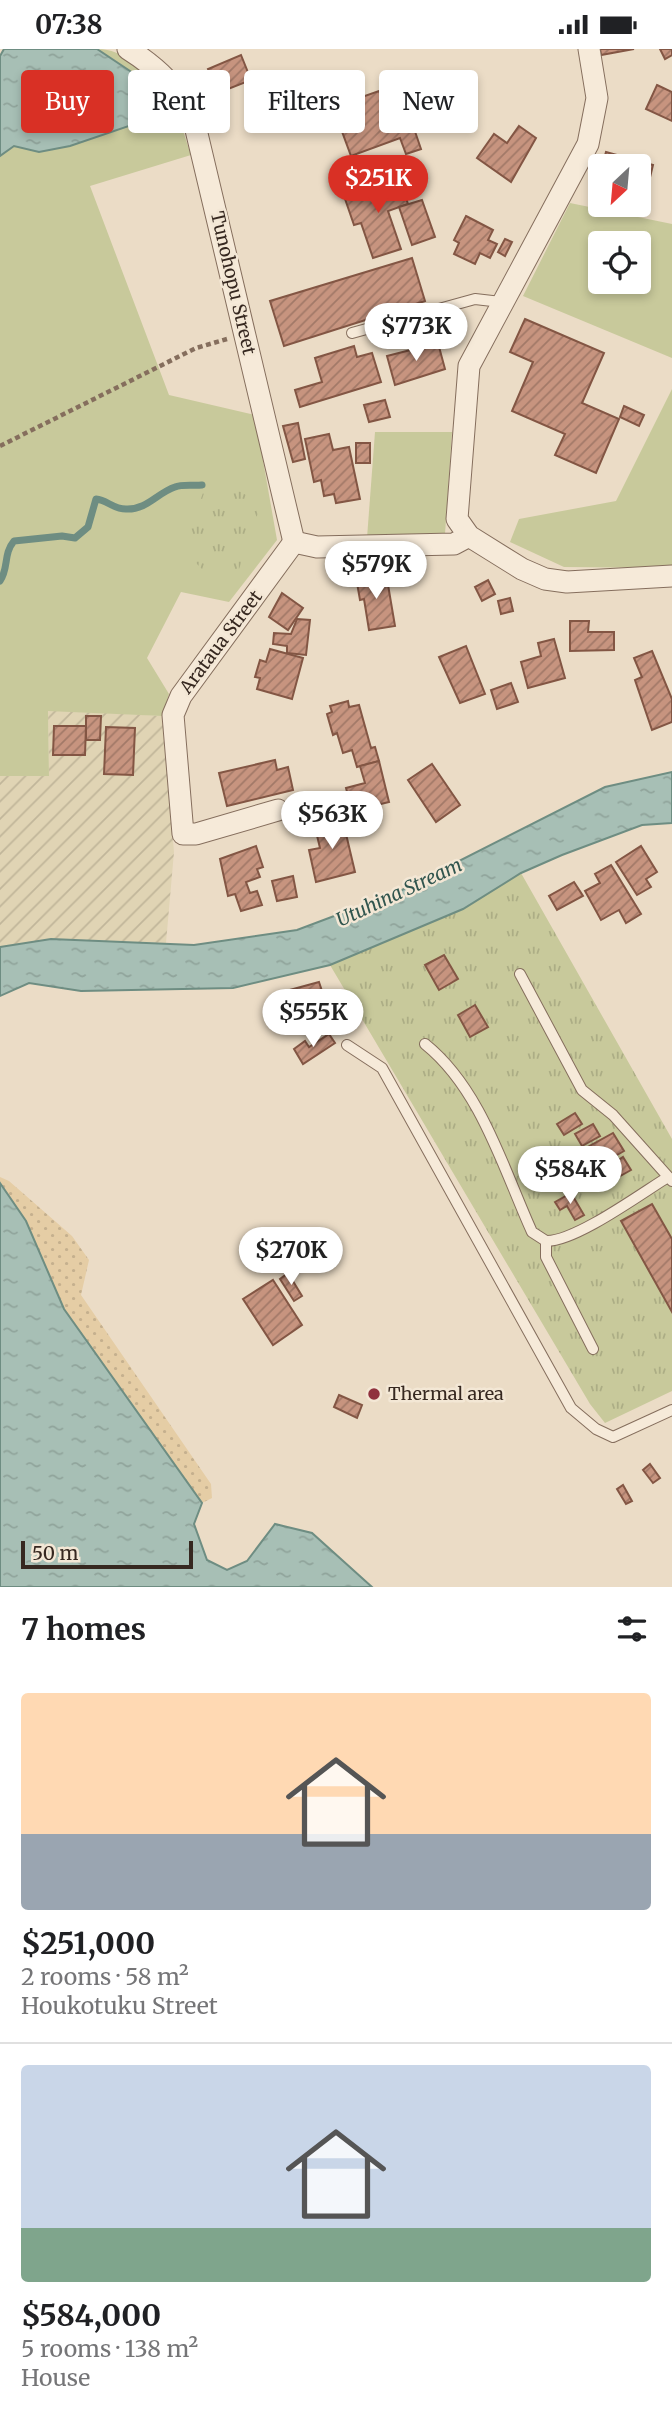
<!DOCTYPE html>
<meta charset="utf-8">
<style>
body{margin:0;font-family:Merriweather,serif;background:#f2f2f2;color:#202124;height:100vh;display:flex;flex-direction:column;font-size:26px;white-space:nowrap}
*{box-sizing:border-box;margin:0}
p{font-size:23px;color:#757577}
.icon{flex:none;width:38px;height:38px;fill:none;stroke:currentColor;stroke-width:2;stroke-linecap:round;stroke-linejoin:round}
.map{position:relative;height:1538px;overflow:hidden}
.side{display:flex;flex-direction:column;background:#fff;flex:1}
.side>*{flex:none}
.hud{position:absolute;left:21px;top:21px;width:630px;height:63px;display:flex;gap:14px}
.needle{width:46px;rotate:206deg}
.tools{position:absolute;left:588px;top:105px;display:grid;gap:14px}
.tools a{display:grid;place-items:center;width:63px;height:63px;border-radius:7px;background:#fff;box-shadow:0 4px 10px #0003;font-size:35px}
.scale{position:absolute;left:21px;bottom:18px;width:172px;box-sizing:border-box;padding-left:7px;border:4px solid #362820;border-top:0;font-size:19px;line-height:24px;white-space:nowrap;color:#362820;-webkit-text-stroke:5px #f3e7d5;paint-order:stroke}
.price{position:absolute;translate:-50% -60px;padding:0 16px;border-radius:24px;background:#fff;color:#222;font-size:23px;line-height:46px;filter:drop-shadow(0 2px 4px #0008)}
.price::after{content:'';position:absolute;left:50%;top:42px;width:21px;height:16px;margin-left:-10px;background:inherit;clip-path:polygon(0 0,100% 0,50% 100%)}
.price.on{background:#d93025;color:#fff}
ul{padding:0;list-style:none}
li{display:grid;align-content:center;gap:14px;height:371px;padding:0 21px}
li+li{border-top:2px solid #e0e0e0}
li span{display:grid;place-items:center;height:217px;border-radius:7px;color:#555}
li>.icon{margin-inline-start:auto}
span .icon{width:126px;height:126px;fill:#fffc;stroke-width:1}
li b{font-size:30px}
h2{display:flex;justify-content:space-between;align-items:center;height:84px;padding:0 21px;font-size:30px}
.pill{padding:0 24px;border-radius:7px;background:#fff;box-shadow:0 4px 10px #0003;font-size:24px;line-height:63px}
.pill.on{background:#d93025;color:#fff}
.status{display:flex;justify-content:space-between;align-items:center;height:49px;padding:0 35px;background:#fff;direction:ltr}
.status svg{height:19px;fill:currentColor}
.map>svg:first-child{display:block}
.farmland{fill:url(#farmland-furrows)}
.grass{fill:#c8c99b;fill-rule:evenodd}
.sand{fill:url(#sand-dots)}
.park{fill:url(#park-tufts)}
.water{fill:url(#water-ripples);stroke:#6e8d82;stroke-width:2}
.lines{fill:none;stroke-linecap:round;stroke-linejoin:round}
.stream{stroke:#6e8d82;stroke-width:7}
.building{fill:url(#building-hatch);stroke:#835644;stroke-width:2}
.service-casing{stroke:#856e5d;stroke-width:12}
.minor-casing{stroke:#856e5d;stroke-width:23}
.path{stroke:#856e5d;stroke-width:4.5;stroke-dasharray:5 3.5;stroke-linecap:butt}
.service{stroke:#f6ead9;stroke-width:10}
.minor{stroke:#f6ead9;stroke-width:21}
.poi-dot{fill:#90313d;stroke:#f3e7d5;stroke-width:2.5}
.labels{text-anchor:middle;stroke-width:5;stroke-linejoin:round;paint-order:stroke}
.street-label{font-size:18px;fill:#362820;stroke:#f3e7d5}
.poi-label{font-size:18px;fill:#362820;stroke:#f3e7d5;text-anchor:start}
.water-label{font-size:19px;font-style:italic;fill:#30554e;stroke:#f3e7d5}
</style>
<div class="status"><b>07:38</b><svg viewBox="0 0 49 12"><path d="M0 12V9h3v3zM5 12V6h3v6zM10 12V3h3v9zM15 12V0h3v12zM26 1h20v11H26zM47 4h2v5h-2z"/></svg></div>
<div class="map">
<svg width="672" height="1538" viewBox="0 0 672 1538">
<defs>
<pattern id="farmland-furrows" width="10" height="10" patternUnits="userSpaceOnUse" patternTransform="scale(1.75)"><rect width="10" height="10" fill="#e0d4b4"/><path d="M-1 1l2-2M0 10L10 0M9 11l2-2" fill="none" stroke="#c1b69a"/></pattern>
<pattern id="sand-dots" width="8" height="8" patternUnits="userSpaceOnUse" patternTransform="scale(1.75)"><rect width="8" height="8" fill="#e5cda5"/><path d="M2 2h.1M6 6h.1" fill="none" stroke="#c5b08e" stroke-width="1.8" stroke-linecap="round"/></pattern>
<pattern id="park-tufts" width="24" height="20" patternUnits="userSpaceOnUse" patternTransform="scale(1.75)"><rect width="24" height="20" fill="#c8c99b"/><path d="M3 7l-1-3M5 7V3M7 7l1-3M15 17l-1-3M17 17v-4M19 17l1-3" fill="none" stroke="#acad85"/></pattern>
<pattern id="water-ripples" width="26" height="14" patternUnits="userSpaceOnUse" patternTransform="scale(1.75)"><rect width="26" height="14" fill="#a7bfb5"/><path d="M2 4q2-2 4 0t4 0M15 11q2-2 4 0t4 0" fill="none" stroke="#90a49b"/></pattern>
<pattern id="building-hatch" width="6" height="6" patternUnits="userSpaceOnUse" patternTransform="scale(1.75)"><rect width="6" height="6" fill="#c7947f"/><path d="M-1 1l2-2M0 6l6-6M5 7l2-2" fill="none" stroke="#a27968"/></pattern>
</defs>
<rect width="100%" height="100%" fill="#ebdcc6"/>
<!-- farmland -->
<path class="farmland" d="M48,661L162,667L174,803L166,894L51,890L0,898V727H49Z"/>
<!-- grass -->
<g class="grass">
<path d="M97,0C112,0 120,5 132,12C172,37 177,64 191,106L90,137L169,346L255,366L277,491L229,553L181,543L147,609L169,645L162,667L48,662L49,727H0V107L14,97L39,103L70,97L129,77L148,57C139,22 126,19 97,0Z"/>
<path d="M570,154L672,175V309L523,247ZM600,194H639V233H600Z"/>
<path d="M672,340V519L564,518L510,493L519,470L616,452Z"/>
<path d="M375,383H452L445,485L367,489Z"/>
</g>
<!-- sand -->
<path class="sand" d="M0,1128L9,1132L72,1187L89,1211L81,1246L211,1435L212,1449L202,1454L64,1260L26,1172L0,1134Z"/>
<!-- park -->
<g class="park">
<path d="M229,436L261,455L238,523L229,529L202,520L189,507L187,489L204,441Z"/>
<path d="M521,824L672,1090V1342L605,1374L590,1355L330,916L463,860Z"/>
</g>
<!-- water -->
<g class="water">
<path d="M4,0H97L130,22L143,35L148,56L129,77L70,97L39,103L14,97L0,107V7Z"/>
<path d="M672,723V774L642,776L562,806L521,824L463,860L330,916L233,939L81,942L29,934L0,947V898L51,890L194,896L297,881L398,843L605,738Z"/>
<path d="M0,1134L26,1172L64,1260L202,1454L194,1475L207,1511L227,1521L247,1512L275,1475L312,1484L372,1538H0Z"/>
</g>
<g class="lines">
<!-- stream -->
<path class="stream" d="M0,532C9,519 3,505 14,492L62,487L75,489L88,478L96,450C107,451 113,460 126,460C147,461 157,444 175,438C182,435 194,437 202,436"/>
</g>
<!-- building -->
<g class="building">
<path d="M600,0H634L601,6Z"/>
<path d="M660,0H672V6L665,10Z"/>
<path d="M241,6L251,31L218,44L208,20Z"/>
<path d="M657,36L672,43V72L646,60Z"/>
<path d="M379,42L389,69L408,62L421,100L406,105L400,89L351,107L333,58Z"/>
<path d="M519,77L536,89L511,133L477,109L494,85L507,94Z"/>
<path d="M606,103L653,116L646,145L639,144V117H602Z"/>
<path d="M399,129L408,155L388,162L401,200L373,209L361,174L354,176L344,147Z"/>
<path d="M422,151L435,188L412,196L399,158Z"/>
<path d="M466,167L493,181L488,191L497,195L490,209L480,204L475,215L454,205L459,194L454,191Z"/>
<path d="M505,190L512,193L505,207L498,203Z"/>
<path d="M412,209L425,252L284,297L270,252Z"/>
<path d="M525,270L604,304L582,354L619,370L596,424L555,406L565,385L512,362L533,313L510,303Z"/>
<path d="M438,294L445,320L395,336L387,307Z"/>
<path d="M354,297L357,308L372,304L381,333L300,358L295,341L322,333L315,309Z"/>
<path d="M385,351L390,368L369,373L364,356Z"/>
<path d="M624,357L644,366L639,377L620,368Z"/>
<path d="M298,374L305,410L293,413L283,377Z"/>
<path d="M329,385L333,401L349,398L360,450L336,454L334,445L324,447L321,431L314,433L305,390Z"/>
<rect x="356" y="394" width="14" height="20"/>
<path d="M386,524L395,577L369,581L364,550L360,551L356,528Z"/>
<path d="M488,531L495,545L482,552L475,538Z"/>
<path d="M282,544L303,559L288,581L269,568Z"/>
<path d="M510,549L513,562L501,565L498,552Z"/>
<path d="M297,570L310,571L306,606L287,604V597L273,595L274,584L291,585Z"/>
<path d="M570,572H589L588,583H614V601L570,602Z"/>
<path d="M554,590L565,629L528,639L521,613L541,607L538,594Z"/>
<path d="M466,597L485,645L460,654L439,608Z"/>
<path d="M270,600L303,609L292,650L257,640L260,629L255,628L260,611L266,613Z"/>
<path d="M652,602L672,650V673L652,681L635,631L642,628L634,609Z"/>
<path d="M511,634L518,653L497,660L491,641Z"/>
<path d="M348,652L349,658L359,656L371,699L375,698L379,712L357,718L352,701L343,704L337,684L333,686L327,665L332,663L330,657Z"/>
<path d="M86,667H101L100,691H86Z"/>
<path d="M54,677H86L85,706H53Z"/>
<path d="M106,678L135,679L133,726L104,725Z"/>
<path d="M275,711L277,721L288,718L293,741L227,757L219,724Z"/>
<path d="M379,712L389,753L352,762L346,739L365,734L360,717Z"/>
<path d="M432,715L460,756L436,773L408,731Z"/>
<path d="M342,768L355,823L316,833L309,801L320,799L314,774Z"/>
<path d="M256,797L263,818L257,820L260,828L246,833L250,844L257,842L262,856L241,862L235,845L228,847L220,810Z"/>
<path d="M641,797L657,823L646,830L651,838L637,846L616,813Z"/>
<path d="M611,816L641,865L626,874L619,861L601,871L585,842L600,834L595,825Z"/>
<path d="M293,827L297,848L277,852L272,832Z"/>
<path d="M574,833L583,847L557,861L549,847Z"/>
<path d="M444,906L458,930L439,941L425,916Z"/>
<path d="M319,933L326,954L318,956L320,963L312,966L315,974L294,980L288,960L279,962L275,945Z"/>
<path d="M475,956L488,978L470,988L458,966Z"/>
<path d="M329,985L335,994L303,1015L294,1000L305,992L309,998Z"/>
<path d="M575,1064L582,1075L564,1086L557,1075Z"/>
<path d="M593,1075L600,1087L582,1097L575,1085Z"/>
<path d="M613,1084L624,1102L587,1123L577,1104Z"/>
<path d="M623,1108L631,1121L615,1130L608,1118Z"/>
<path d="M571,1144L584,1166L575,1171L567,1157L560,1161L555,1153Z"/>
<path d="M652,1155L672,1190V1263L621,1172Z"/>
<path d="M288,1224L302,1247L294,1252L280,1230Z"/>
<path d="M273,1231L302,1276L273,1296L243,1250Z"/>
<path d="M339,1346L362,1356L357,1369L334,1358Z"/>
<path d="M650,1415L660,1429L653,1434L643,1421Z"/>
<path d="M623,1436L632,1452L626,1455L617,1440Z"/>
</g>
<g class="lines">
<defs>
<g id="service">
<path d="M352,284L475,250L501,253"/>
<path d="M520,925L582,1041L613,1066L672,1132"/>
<path d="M425,995C481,1040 503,1119 532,1183L546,1192C575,1193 642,1144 668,1128"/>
<path d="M347,996L382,1019L571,1359L596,1380L613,1388L672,1361"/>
<path d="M546,1192V1208L593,1300"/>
</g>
<g id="minor">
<path d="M128,0C158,19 176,37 193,68L294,493"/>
<path d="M589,0L597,49L588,95L469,317L457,470L469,487L522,520L545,530L567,533L672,527"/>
<path d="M294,493L317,498L454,495L469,487"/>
<path d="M278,761L196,785H183L173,666L181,647L294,493"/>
</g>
</defs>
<!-- service casing -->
<use href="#service" class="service-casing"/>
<!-- minor casing -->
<use href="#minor" class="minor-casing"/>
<!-- path -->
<path class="path" d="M0,397L196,299L227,290"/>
<!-- service -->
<use href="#service" class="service"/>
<!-- minor -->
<use href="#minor" class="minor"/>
</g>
<!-- markers -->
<circle class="poi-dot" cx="374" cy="1345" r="7"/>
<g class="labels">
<!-- street labels -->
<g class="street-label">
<text transform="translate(233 234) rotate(77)" y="6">Tunohopu Street</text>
<text transform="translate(221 593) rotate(-53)" y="6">Arataua Street</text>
</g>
<!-- poi labels -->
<g class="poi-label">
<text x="388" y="1351">Thermal area</text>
</g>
<!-- water labels -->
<g class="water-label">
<text transform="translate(399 843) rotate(-25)" y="7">Utuhina Stream</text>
</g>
</g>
</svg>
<div class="tools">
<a><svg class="needle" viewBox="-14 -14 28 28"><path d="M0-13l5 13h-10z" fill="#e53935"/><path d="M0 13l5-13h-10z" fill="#757577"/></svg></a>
<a><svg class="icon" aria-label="locate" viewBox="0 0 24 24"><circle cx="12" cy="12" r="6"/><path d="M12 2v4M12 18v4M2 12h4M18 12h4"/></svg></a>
</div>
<div class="scale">50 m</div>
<b class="price on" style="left:378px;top:166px">$251K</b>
<b class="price" style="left:416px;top:314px">$773K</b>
<b class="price" style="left:376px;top:552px">$579K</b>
<b class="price" style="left:332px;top:802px">$563K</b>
<b class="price" style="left:313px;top:1000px">$555K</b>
<b class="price" style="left:570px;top:1157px">$584K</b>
<b class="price" style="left:291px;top:1238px">$270K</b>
<div class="hud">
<a class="pill on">Buy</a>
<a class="pill">Rent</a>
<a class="pill">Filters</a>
<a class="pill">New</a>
</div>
</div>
<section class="side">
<h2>7 homes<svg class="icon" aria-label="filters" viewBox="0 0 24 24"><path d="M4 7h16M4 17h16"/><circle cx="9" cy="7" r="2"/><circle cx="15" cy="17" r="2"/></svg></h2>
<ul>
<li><span style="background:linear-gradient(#ffd9b3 65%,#9aa5b1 0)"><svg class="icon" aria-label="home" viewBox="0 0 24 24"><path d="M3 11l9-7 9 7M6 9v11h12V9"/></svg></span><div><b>$251,000</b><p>2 rooms · 58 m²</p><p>Houkotuku Street</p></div></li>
<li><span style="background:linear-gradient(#c9d6e8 75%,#7fa58c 0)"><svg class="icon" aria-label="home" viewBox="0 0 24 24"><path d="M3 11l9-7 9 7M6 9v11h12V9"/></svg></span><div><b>$584,000</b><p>5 rooms · 138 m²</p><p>House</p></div></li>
</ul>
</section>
